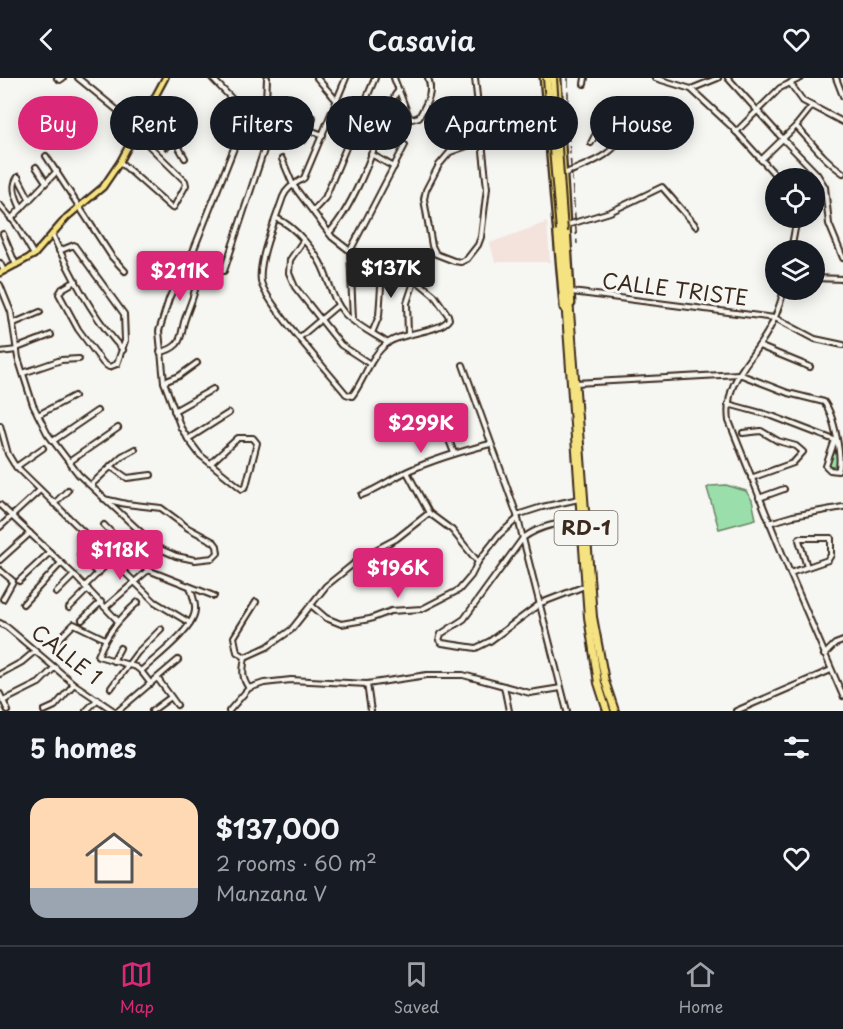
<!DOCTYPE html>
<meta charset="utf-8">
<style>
body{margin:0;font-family:"Playpen Sans",sans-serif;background:#242831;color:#f1f3f6;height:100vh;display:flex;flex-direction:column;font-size:22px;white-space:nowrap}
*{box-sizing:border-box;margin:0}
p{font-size:20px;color:#9ea1a6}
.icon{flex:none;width:33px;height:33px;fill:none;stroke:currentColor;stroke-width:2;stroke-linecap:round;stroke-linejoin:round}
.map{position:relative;height:633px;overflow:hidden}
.details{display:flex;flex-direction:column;background:#171b24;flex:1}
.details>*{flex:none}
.banner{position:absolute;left:18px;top:18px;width:807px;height:54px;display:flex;gap:12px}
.fabs{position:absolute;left:765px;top:90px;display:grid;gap:12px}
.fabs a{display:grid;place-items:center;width:60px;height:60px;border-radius:50%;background:#171b24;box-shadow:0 3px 15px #0003;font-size:30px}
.price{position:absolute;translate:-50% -51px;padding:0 14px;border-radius:6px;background:#db2777;color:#fff;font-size:20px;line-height:39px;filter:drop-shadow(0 2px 3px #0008)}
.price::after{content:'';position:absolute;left:50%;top:36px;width:18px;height:14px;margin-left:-9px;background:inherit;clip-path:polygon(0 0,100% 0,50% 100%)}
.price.on{background:#222;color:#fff}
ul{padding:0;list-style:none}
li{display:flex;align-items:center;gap:18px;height:150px;padding:0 30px}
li+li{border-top:2px solid #363941}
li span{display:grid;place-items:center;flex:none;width:168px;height:120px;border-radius:18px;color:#555}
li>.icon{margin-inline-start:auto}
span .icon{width:72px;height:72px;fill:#fffc;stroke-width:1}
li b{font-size:26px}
h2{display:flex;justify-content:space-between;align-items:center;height:72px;padding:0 30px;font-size:26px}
.pill{padding:0 21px;border-radius:27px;background:#171b24;box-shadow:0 3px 15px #0003;font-size:21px;line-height:54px}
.pill.on{background:#db2777;color:#fff}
header{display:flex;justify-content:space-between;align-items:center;height:78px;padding:0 30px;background:#171b24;font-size:27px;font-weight:600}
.tab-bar{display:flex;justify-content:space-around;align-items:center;height:84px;border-top:2px solid #363941;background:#171b24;font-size:16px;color:#9ea1a6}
.tab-bar a{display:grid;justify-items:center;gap:3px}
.tab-bar .on{color:#db2777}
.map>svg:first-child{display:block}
.built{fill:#f4e2dd}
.green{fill:#9adfab;stroke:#6a8464;stroke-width:1.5}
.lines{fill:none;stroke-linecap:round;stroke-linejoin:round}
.minor-casing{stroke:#3b2a1e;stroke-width:8}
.major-casing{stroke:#3b2a1e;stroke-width:9}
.highway-casing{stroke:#3b2a1e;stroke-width:10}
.minor{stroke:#f6f6f2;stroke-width:4}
.major{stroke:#f5e382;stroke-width:4.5}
.highway{stroke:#f5e382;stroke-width:6}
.rail{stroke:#3b2a1e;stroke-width:1.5;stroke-dasharray:9 4.5;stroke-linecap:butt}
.highway-bridge-casing{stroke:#3b2a1e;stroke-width:10;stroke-linecap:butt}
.highway-bridge{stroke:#f5e382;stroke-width:6}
.labels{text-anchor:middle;stroke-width:6;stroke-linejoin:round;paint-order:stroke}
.shield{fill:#f6f6f2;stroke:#73675e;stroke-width:1.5}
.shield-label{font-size:20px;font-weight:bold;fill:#3b2a1e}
.street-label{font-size:21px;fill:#3b2a1e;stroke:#f6f6f2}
</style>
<header><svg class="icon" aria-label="back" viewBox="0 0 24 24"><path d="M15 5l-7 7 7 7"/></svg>Casavia<svg class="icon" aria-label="heart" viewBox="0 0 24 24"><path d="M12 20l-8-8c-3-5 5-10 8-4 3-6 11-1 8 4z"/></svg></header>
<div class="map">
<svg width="843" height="633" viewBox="0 0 843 633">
<rect width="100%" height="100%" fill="#f6f6f2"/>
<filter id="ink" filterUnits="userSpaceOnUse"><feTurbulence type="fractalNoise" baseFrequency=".0167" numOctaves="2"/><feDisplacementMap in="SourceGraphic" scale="12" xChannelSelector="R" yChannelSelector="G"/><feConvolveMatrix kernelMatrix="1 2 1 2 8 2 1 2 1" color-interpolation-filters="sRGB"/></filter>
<g filter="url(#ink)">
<!-- built -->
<path class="built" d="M547,144L550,184H495L490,165Z"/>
<!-- green -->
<g class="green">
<path d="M837,365L841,371V385L838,391H831L828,389Z"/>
<path d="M726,407L746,413L752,422L756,441L719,451L707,410L711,408Z"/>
</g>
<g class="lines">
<defs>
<g id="minor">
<path d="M57,0L60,2L63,0"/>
<path d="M78,0L139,50"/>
<path d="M317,0L337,23"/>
<path d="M394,0L409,39L412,41L419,39C426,26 434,16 428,0"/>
<path d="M475,0L487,110L481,159L478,167L467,181L461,184L454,183L436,176L432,168L424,121L426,112L439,87L450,74L481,63"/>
<path d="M655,0L691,11L731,48L778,100"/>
<path d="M728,0L783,61L817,96L825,109L829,146L843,180"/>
<path d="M836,0L843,18"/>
<path d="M790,5L803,23L843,44"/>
<path d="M584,6L585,0"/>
<path d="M691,11L718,0"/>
<path d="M146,37L167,69"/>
<path d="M313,40L310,52L323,57"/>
<path d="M796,48C812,65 824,82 843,95"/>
<path d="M625,52L633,48L650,30"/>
<path d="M156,53L163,49H167L185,80"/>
<path d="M736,54L780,10L801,0"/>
<path d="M304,62L309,52"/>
<path d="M371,76L394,89"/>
<path d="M46,78L112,179L125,193"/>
<path d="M282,81L293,107L332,159L350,173L383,180L406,194L434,217L448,237L449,241C441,254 404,254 389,264C370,277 365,301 352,318L346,316C330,296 263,222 261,203C258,182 276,140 283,119C287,109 295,106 304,100L346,0"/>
<path d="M761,82L796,48L812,28"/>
<path d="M120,84L172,130L174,129L186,107L185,103L136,55"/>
<path d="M36,89L46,104"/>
<path d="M564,96C588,85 614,80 625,52C620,44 616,41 607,39L603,42L591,65"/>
<path d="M18,99C10,109 17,120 21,131"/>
<path d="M18,99L30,122"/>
<path d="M0,127L16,146L34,177"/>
<path d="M313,133L325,120L375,0"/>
<path d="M276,140C295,148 318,176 325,195C331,210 334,224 345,236C357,248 374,256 388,265"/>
<path d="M11,141L57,93"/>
<path d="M567,147L610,134L662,109L696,148"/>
<path d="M329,155C358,123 378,58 395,17L399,12"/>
<path d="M3,156L16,187"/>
<path d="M52,156C70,196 93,240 123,272"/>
<path d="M303,163L290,182L289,195L295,209L341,267L370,286"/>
<path d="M791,172L797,140"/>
<path d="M59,173L74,167L124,236L125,263L117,286L109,289L103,285L78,251L59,216L62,211L76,203"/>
<path d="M350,173L405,67"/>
<path d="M350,173L353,242"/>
<path d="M0,185L4,193"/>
<path d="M224,193L264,72L267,0"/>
<path d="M814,200L843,201"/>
<path d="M0,207L11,234L18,280L33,327L47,355L79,397L158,470L176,478L195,482L213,480L218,475L217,468L214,464L188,450L161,430L126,426L104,421"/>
<path d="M784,212C780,227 775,242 767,255C749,286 724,303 729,343L790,495L843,618"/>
<path d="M572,214L775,240L815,261L843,267"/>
<path d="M14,245L40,234"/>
<path d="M372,255L379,238L383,180"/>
<path d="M408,256L407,225L415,201"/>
<path d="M300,259L338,227"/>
<path d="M759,268L810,289"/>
<path d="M17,270L51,257"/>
<path d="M0,274L17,272"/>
<path d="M160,274C167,273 172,271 177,266C182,260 182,251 184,244C192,218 204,203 192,176"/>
<path d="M463,287L517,437L567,633"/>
<path d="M23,295L61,282L79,281"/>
<path d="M164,304L179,298L197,285"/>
<path d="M576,305L739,296L788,315L824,324C834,337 843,381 838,393L830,392L826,388L835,362"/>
<path d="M728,326L772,338L837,363"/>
<path d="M433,331L444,349L454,375"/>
<path d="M174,333L213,311"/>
<path d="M38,337L74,318"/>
<path d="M0,347L8,376L14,386L155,524L190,545"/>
<path d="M743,355L761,353L778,363L796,368L803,374L793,385L751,400"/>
<path d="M188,361L229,335"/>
<path d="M53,363L97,333"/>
<path d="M69,384L118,350"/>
<path d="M211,385L238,360H253L257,365L246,408L242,411L200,377L188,361L181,350L164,304L159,253L169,221L185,184L192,176L236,65L237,54L236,38L232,21L212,0"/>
<path d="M110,388L127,400L151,397"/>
<path d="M16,389L43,370"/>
<path d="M407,394L429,435L452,452L478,484"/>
<path d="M91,407L122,378L135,371"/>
<path d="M362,417C380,410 392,400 408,393C435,381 462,373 490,366"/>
<path d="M759,420L784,411"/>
<path d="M54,426L68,412"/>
<path d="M0,427L74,497L117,542"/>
<path d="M517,437L542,429L579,421"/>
<path d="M581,443C559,445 541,447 523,460L464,541L441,556L439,562L442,565L476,570L490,563L541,525L585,508"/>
<path d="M769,445L793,438L843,429"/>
<path d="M104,447L148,492L214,518"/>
<path d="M0,449L40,412"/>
<path d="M80,477L98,496"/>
<path d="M0,482L30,455"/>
<path d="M0,492L13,503L3,521"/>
<path d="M790,495L828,482L831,477V460H800L799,462L807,489"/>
<path d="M19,503L50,474"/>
<path d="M85,508L111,482"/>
<path d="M56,515L74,497"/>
<path d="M138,524C120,540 107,555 98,578L136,589L141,593L151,606"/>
<path d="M256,524L234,559L237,574L245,579L267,569L291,552L326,508L362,479L396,461L429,435"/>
<path d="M23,526L61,485"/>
<path d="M311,527L326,540L341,546L370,541L391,533L422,531L459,512L471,498L478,484L499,457L517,441"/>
<path d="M106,529L148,492"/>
<path d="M69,530L88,511"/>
<path d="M82,542L101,524"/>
<path d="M0,545L7,549L74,606L114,633"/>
<path d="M58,562L74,546L105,561"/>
<path d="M824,577L835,566L843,563"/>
<path d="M245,579C243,591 241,600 249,610"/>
<path d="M113,583L120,570"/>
<path d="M141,593C155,580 194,551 195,532C196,525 192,516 190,509"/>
<path d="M0,596L22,584L35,573"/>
<path d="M158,601L177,627"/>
<path d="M367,606L371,633"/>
<path d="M504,608L509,633"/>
<path d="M111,610L137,575L161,551"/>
<path d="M0,616L8,633"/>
<path d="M3,623L39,605L55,589"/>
<path d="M44,633L55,628L74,606"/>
<path d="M86,633L98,621"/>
<path d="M118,633L178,582"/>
<path d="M152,633L171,619"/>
<path d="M229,633L249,610L264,605L291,602L367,606L427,597H463L530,615L561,610"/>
<path d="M736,633L831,592"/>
</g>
<g id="major">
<path d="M543,0L563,230"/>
<path d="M558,0L572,226"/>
<path d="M0,195L34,177L67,139L103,109L120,84L165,0"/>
</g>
<g id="highway">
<path d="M560,153L588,539L598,605L607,633"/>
<path d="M564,154L593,539L605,603L615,633"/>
</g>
</defs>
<!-- minor casing -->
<use href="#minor" class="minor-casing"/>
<!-- major casing -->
<use href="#major" class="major-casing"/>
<!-- highway casing -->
<use href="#highway" class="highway-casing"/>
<!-- minor -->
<use href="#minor" class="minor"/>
<!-- major -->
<use href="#major" class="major"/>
<!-- highway -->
<use href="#highway" class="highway"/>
<!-- rail -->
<path class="rail" d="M568,0V49L577,166"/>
<defs>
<g id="highway-bridge">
<path d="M547,0L560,153"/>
<path d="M553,0L564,154"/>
</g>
</defs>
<!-- highway-bridge casing -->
<use href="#highway-bridge" class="highway-bridge-casing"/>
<!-- highway-bridge -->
<use href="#highway-bridge" class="highway-bridge"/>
</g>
</g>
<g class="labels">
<!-- shield labels -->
<rect class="shield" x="554.5" y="433" width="63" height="34" rx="4.5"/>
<g class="shield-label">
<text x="586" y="457">RD-1</text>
</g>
<!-- street labels -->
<g class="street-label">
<text transform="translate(675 212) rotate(7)" y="7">CALLE TRISTE</text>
<text transform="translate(66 577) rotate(38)" y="7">CALLE 1</text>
</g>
</g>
</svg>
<div class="fabs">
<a><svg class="icon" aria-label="locate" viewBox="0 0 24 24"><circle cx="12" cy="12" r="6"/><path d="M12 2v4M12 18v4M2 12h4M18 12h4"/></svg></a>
<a><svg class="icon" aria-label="layers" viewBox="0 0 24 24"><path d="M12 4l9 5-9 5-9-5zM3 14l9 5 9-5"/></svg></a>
</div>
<b class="price on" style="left:391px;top:221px">$137K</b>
<b class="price" style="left:180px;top:224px">$211K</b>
<b class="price" style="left:421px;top:376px">$299K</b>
<b class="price" style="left:120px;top:503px">$118K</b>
<b class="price" style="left:398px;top:521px">$196K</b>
<div class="banner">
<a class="pill on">Buy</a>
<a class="pill">Rent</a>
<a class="pill">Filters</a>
<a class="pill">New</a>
<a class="pill">Apartment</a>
<a class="pill">House</a>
</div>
</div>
<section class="details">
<h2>5 homes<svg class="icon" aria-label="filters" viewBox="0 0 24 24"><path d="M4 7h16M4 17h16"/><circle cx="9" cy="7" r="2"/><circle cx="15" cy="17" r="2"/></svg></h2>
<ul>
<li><span style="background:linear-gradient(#ffd9b3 75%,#9aa5b1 0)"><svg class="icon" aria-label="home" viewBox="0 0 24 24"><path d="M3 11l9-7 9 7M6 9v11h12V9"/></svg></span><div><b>$137,000</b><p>2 rooms · 60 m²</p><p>Manzana V</p></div><svg class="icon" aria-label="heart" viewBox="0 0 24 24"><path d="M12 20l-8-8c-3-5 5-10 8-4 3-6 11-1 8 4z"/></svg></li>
</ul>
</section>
<nav class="tab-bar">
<a class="on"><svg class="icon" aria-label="map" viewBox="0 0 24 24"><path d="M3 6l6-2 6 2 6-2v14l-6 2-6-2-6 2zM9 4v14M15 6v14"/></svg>Map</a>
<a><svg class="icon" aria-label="saved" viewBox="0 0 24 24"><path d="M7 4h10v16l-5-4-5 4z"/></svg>Saved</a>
<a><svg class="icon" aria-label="home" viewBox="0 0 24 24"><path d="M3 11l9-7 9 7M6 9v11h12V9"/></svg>Home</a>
</nav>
